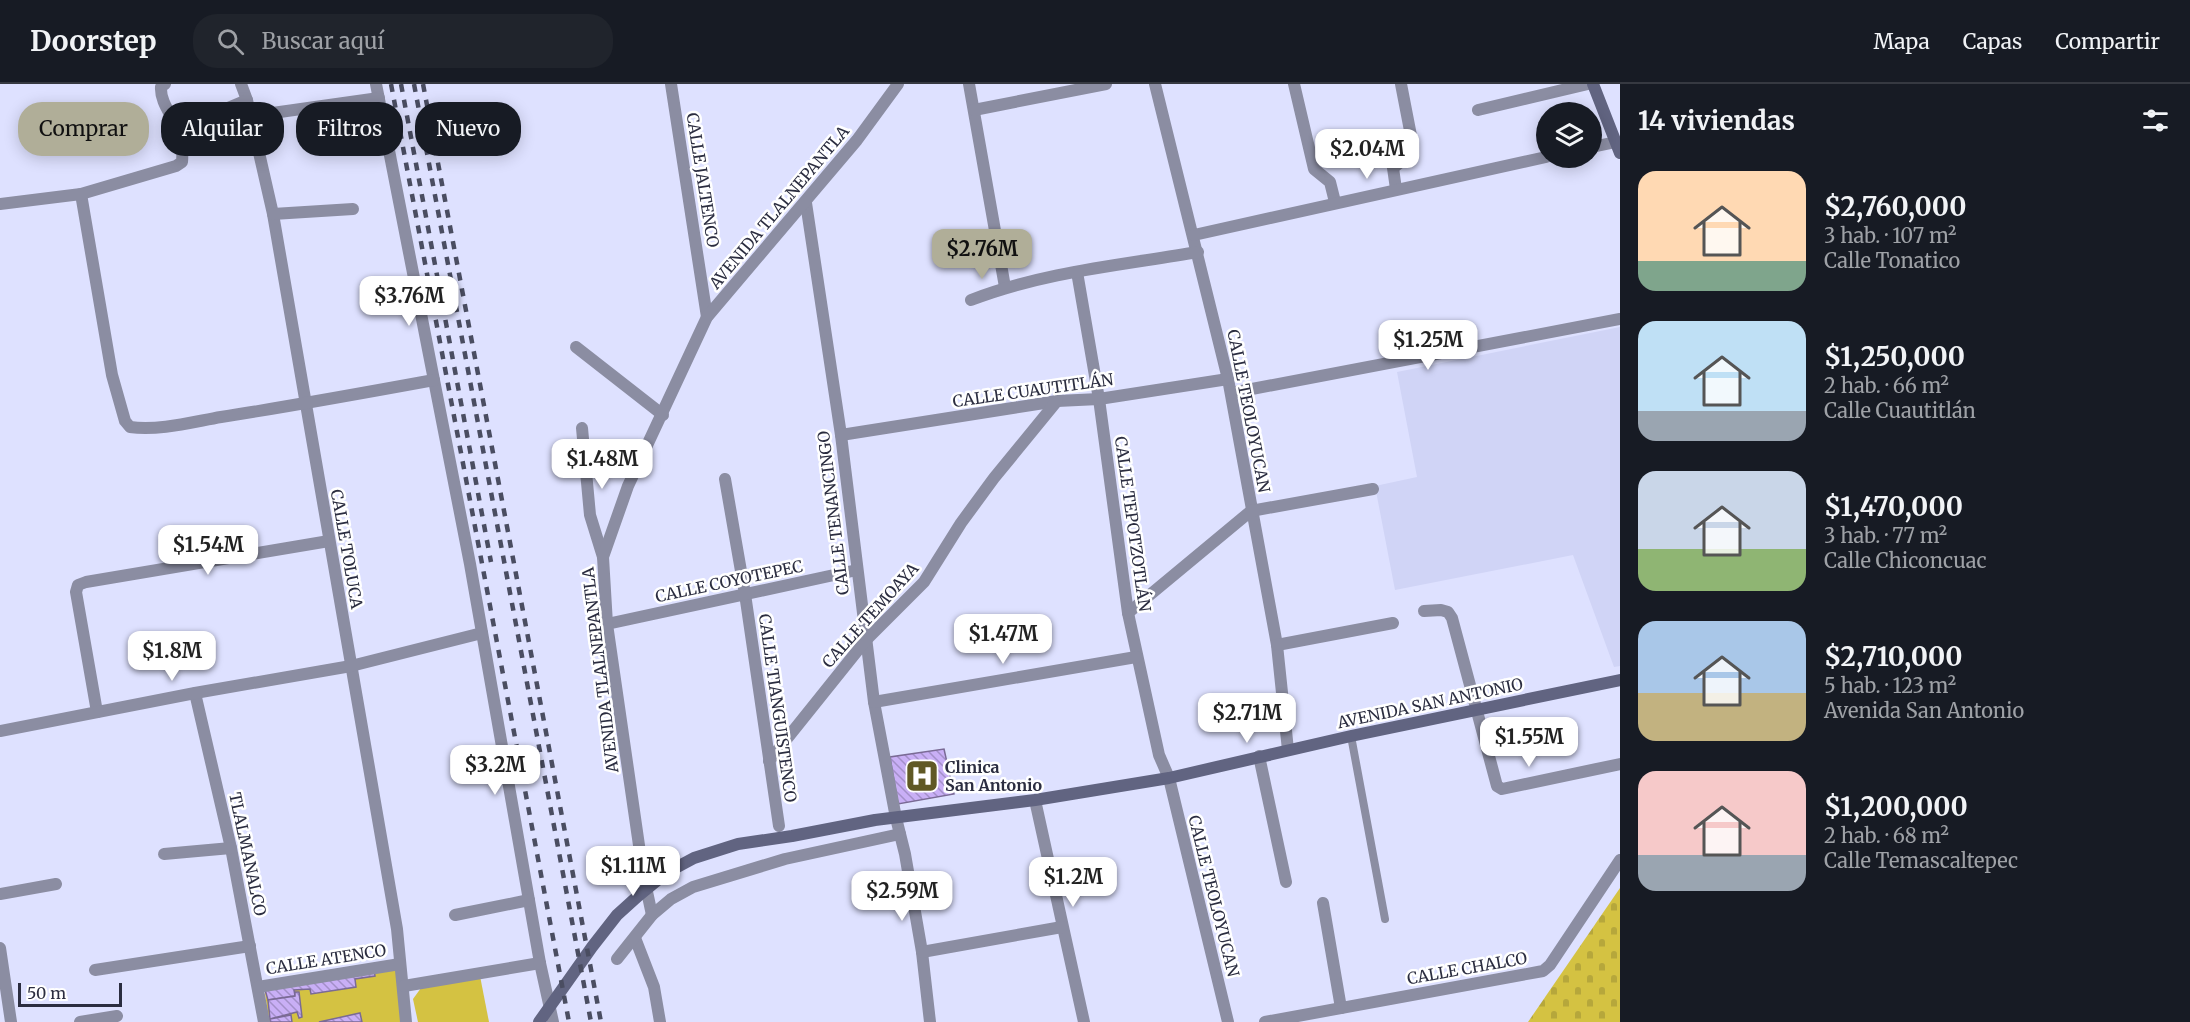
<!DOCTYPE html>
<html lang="es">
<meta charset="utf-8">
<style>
body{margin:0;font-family:Merriweather,serif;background:#20242c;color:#f1f3f6;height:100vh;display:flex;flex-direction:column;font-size:22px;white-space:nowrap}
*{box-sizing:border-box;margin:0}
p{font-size:20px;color:#9ea1a6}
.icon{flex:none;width:33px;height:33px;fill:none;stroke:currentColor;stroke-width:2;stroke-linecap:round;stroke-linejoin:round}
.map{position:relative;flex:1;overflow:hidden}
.panel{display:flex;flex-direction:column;background:#171b24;width:570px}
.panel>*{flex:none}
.top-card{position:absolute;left:18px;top:18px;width:570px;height:54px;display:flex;gap:12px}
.fabs{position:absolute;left:1536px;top:18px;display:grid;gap:12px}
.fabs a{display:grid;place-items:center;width:66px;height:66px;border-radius:50%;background:#171b24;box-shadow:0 3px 15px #0003;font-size:30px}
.scale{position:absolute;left:18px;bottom:15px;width:104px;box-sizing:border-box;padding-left:6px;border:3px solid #2b2d40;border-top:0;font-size:16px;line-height:21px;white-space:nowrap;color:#2b2d40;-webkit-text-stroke:4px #fff;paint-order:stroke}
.price{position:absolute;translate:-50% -51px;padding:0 14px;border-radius:12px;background:#fff;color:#222;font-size:20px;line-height:39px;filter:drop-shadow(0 2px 3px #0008)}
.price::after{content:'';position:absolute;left:50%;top:36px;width:18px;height:14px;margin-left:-9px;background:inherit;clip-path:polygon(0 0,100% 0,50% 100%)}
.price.on{background:#b0ae98;color:#111}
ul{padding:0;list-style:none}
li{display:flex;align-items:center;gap:18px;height:150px;padding:0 18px}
li span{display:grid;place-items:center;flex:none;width:168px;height:120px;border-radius:18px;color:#555}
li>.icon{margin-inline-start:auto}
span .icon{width:72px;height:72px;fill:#fffc;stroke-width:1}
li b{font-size:26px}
h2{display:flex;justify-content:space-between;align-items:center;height:72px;padding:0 18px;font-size:26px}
.chip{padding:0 21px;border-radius:24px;background:#171b24;box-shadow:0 3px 15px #0003;font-size:21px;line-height:54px}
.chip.on{background:#b0ae98;color:#111}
header{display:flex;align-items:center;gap:36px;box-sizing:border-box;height:84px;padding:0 30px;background:#171b24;border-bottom:2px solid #363941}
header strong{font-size:28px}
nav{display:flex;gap:33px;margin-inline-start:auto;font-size:21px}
.search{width:420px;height:54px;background:#20242c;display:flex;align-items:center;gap:15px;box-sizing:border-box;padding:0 21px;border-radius:24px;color:#9ea1a6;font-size:22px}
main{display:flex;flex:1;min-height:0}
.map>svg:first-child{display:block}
.built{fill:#d0d4f6}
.green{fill:#d4c242}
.cemetery{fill:url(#cemetery-stones)}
.building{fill:url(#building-back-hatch);stroke:#7a6a95;stroke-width:1.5}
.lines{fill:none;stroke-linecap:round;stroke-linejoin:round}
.service{stroke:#8b8da2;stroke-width:8}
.minor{stroke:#8b8da2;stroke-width:12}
.secondary{stroke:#616481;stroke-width:12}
.rail{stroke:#4a4d61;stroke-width:4.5;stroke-dasharray:8 8;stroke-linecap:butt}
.labels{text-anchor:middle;stroke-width:5;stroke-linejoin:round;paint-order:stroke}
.street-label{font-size:16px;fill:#2b2d40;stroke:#fff}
.poi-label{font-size:16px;font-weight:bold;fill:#2b2d40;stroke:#fff;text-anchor:start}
</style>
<header>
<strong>Doorstep</strong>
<div class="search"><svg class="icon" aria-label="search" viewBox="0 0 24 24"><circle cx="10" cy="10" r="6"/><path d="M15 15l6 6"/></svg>Buscar aquí</div>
<nav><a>Mapa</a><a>Capas</a><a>Compartir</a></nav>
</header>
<main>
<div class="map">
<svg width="1620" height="938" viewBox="0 0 1620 938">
<defs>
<pattern id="cemetery-stones" width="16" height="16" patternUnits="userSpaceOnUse" patternTransform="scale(1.5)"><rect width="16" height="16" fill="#d4c242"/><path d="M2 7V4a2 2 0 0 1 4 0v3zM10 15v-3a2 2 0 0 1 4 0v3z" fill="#b6a73b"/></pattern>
<pattern id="building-back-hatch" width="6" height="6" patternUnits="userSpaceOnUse" patternTransform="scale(1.5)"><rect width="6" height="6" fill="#c9aff6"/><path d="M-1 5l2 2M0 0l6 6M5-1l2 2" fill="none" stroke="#a38fc9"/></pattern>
</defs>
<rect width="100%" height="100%" fill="#dee1ff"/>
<!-- built -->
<path class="built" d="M1620,243V582L1614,583L1573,471L1395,506L1375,402L1417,393L1397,288Z"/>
<!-- green -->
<g class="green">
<path d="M401,883L403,938H269L264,902Z"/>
<path d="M480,892L489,938H418L413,915L421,904Z"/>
</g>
<!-- cemetery -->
<path class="cemetery" d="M1620,804V938H1528Z"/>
<!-- building -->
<g class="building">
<path d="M944,665L954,710L898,720L890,673Z"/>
<path d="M374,885L375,892L355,895L356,903L311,910L310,905L294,906L295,912L268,916L264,902Z"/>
<path d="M295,908H299L302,933L299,934L297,928L270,935L268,916L295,912Z"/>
<path d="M360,929L362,938H319Z"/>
<path d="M291,931L292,938H270V935Z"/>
</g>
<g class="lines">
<!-- service -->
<path class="service" d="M1351,652L1385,835"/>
<!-- minor -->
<g class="minor">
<path d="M241,0L247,16L273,130L397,845L406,938"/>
<path d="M376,0L470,480L540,879L553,938"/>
<path d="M671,0L707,233"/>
<path d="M969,0L1005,203"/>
<path d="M1155,0L1228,295L1277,561L1288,666"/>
<path d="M1294,0L1314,85L1330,98L1335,118"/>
<path d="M974,26L1106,0"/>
<path d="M1478,26L1588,0"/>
<path d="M251,32L379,14"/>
<path d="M178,45L247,16"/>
<path d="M1592,63L1616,58"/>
<path d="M1396,105L1393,84L1409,71L1413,62L1401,0"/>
<path d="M81,110L112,291L125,337L130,343C159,347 192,338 221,333C292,322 363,309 434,296"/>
<path d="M806,119L841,351L874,618L896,734L905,770L922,868L930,938"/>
<path d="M0,120L81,110L176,82L182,78C183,68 181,54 177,44C172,31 160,18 161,3L165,0"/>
<path d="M273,130L353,125"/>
<path d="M1194,151L1546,73"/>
<path d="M1077,188L1099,315L1128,529L1159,671L1169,694L1228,938"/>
<path d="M971,216C1043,188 1122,181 1198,168"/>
<path d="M576,263L663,331"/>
<path d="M1231,309L1620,235"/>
<path d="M582,344L590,431L603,473"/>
<path d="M841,351L1057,317L1099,315L1228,295"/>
<path d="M725,395L745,510L779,742"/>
<path d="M1424,527L1441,526L1448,528L1452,534L1497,702L1502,705L1620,680"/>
<path d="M1128,529L1251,427L1373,405"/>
<path d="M607,540L857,486"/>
<path d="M1277,561L1393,539"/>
<path d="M195,609L231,764L264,938"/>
<path d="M874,618L1136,573"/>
<path d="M97,628L76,508L78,501L86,498L329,457"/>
<path d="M0,647L195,609L351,582L482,549"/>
<path d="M1259,672L1286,798"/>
<path d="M769,677L866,556L924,498L961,439L994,394L1057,317"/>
<path d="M1035,716L1084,938"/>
<path d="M164,770L231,764"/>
<path d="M0,810L56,800"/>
<path d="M1323,819L1341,924"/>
<path d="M455,831L529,816"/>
<path d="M652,831L643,789L607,540L603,473L628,402L707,233L857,56L898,0"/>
<path d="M635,854L654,903L660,938"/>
<path d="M0,864L11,938"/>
<path d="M922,868L1062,843"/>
<path d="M617,875L652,831L671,815L693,803L785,775L900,750"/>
<path d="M95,886L250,862"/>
<path d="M404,902L540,879"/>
<path d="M258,903L400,880"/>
<path d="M80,938L117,932"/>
<path d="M1265,938L1543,887L1550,881L1620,776"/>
</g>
<!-- secondary -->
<g class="secondary">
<path d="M1593,0L1620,69"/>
<path d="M539,938L592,863L617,831L638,812L666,789L694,774L738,760L792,752L875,736L1035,716L1169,694L1351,652L1620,596"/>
</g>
<!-- rail -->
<g class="rail">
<path d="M391,0L569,938"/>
<path d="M401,0L491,478"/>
<path d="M414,0L591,938"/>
<path d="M423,0L601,938"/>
</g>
</g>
<!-- icons -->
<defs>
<symbol id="hospital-square" viewBox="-11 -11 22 22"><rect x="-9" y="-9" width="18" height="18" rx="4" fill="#605925" stroke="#fff"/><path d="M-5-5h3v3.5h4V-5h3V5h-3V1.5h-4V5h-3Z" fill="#fff"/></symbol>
</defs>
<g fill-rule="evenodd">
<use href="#hospital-square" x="903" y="673" width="38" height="38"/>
</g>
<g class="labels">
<!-- street labels -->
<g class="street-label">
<text transform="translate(703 96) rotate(81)" y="6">CALLE JALTENCO</text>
<text transform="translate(779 123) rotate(-50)" y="6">AVENIDA TLALNEPANTLA</text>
<text transform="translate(1033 306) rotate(-8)" y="6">CALLE CUAUTITLÁN</text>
<text transform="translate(1249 327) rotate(79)" y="6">CALLE TEOLOYUCAN</text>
<text transform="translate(833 429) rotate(-97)" y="6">CALLE TENANCINGO</text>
<text transform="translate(1133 440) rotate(82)" y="6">CALLE TEPOTZOTLÁN</text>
<text transform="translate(347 465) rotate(80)" y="6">CALLE TOLUCA</text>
<text transform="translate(729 497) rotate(-12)" y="6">CALLE COYOTEPEC</text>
<text transform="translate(870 531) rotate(-48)" y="6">CALLE TEMOAYA</text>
<text transform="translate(600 586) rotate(-97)" y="6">AVENIDA TLALNEPANTLA</text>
<text transform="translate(1430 619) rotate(-12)" y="6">AVENIDA SAN ANTONIO</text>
<text transform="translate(778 624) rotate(82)" y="6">CALLE TIANGUISTENCO</text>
<text transform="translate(248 770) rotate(78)" y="6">TLALMANALCO</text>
<text transform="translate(1214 812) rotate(76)" y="6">CALLE TEOLOYUCAN</text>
<text transform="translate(326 875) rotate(-9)" y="6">CALLE ATENCO</text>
<text transform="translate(1467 884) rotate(-10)" y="6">CALLE CHALCO</text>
</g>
<!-- poi labels -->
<g class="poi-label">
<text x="945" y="689">Clinica<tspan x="945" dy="18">San Antonio</tspan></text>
</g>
</g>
</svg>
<div class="fabs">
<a><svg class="icon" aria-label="layers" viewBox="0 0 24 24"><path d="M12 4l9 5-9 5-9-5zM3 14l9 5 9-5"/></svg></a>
</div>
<div class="scale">50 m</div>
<b class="price" style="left:1367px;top:96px">$2.04M</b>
<b class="price on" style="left:982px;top:196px">$2.76M</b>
<b class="price" style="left:409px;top:243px">$3.76M</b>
<b class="price" style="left:1428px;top:287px">$1.25M</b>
<b class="price" style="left:602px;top:406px">$1.48M</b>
<b class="price" style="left:208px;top:492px">$1.54M</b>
<b class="price" style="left:1003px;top:581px">$1.47M</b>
<b class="price" style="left:172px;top:598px">$1.8M</b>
<b class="price" style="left:1247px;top:660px">$2.71M</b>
<b class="price" style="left:1529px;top:684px">$1.55M</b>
<b class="price" style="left:495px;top:712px">$3.2M</b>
<b class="price" style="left:633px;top:813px">$1.11M</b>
<b class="price" style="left:1073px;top:824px">$1.2M</b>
<b class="price" style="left:902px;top:838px">$2.59M</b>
<div class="top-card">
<a class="chip on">Comprar</a>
<a class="chip">Alquilar</a>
<a class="chip">Filtros</a>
<a class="chip">Nuevo</a>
</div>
</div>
<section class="panel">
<h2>14 viviendas<svg class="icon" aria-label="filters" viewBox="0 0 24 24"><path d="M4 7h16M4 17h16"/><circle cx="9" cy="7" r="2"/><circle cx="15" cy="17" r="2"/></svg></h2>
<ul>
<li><span style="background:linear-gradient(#ffd9b3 75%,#7fa58c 0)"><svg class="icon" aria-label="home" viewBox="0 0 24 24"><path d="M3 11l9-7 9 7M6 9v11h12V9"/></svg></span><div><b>$2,760,000</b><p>3 hab. · 107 m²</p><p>Calle Tonatico</p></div></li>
<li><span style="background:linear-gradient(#bfe0f5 75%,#9aa5b1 0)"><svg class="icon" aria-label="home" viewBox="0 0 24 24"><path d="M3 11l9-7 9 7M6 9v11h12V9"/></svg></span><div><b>$1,250,000</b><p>2 hab. · 66 m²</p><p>Calle Cuautitlán</p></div></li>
<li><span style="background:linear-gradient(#c9d6e8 65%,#8fb573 0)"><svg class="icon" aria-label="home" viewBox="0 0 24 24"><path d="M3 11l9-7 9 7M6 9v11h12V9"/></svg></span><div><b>$1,470,000</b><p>3 hab. · 77 m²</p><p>Calle Chiconcuac</p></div></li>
<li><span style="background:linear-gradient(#a9c7e8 60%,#c2b280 0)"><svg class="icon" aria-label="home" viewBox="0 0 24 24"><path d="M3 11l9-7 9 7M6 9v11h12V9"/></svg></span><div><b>$2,710,000</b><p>5 hab. · 123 m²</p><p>Avenida San Antonio</p></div></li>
<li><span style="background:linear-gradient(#f6c9c9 70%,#9aa5b1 0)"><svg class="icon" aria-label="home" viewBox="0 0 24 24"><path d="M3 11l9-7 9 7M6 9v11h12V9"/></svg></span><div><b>$1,200,000</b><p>2 hab. · 68 m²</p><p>Calle Temascaltepec</p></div></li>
</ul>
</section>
</main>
